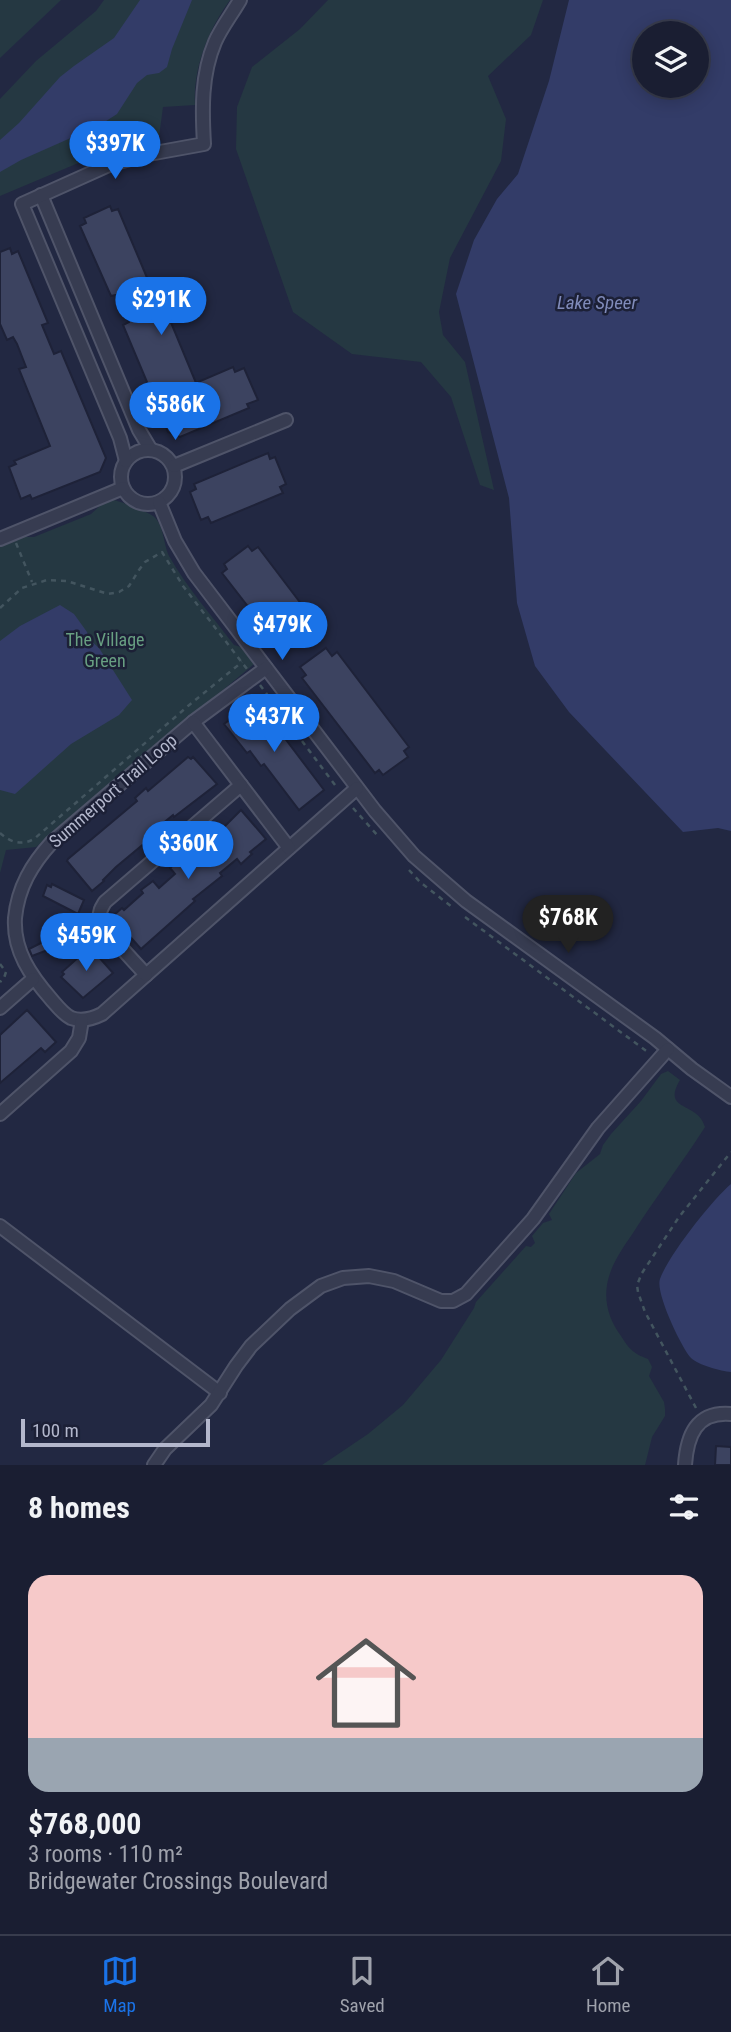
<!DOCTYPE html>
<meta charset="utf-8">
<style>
body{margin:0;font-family:"Roboto Condensed",sans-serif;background:#272b3e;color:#f1f3f6;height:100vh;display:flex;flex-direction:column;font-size:26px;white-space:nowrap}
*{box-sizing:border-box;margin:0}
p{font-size:23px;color:#9fa2ac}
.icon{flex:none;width:38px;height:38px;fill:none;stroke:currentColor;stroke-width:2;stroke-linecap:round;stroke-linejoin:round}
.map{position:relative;height:1465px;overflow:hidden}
.sheet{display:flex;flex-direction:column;background:#1a1e32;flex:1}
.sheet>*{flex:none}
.controls{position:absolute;left:632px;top:21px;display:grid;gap:14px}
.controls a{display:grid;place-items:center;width:77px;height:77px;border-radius:50%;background:#1a1e32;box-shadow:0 4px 18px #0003,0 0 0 2px #383c4d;font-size:35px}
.scale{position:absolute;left:21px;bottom:18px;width:189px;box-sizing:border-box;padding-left:7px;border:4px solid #b3b7cc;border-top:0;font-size:19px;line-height:24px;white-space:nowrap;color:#b3b7cc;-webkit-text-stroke:5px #1c2036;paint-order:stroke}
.price{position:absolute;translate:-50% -60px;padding:0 16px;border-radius:24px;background:#1a73e8;color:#fff;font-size:23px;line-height:46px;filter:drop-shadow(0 2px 4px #0008)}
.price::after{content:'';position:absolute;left:50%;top:42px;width:21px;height:16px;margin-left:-10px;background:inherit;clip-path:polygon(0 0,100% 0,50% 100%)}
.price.current{background:#222;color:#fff}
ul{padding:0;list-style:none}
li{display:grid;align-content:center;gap:14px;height:371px;padding:0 28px}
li+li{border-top:2px solid #383c4d}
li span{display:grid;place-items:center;height:217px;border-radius:21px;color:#555}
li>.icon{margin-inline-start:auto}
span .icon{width:126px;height:126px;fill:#fffc;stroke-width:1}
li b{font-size:30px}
h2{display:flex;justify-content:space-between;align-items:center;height:84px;padding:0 28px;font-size:30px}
.menu{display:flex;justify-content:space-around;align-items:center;height:98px;border-top:2px solid #383c4d;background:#1a1e32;font-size:19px;color:#9fa2ac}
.menu a{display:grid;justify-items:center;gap:4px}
.menu .current{color:#1a73e8}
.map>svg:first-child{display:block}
.green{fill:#253842}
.water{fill:#333c68;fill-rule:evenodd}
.building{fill:#3c4360;stroke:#1e2238;stroke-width:2}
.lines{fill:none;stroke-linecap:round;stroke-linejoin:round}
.minor-casing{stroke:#4f5469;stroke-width:16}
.path{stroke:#43555f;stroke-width:2.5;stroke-dasharray:5 5;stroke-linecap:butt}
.minor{stroke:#373c51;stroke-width:12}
.labels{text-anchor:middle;stroke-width:5;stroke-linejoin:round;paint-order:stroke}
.park-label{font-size:18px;fill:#689f82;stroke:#1c2036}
.street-label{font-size:18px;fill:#b3b7cc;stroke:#1c2036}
.water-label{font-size:19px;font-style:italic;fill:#808bba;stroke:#1c2036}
</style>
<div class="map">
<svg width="731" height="1465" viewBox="0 0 731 1465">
<rect width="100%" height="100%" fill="#222842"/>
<!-- green -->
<g class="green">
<path d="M0,0H61L0,58Z"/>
<path d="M104,0H230C208,30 193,68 195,105L163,107L159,137L114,148L0,196V99L36,61L96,11Z"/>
<path d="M328,0H543L531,35L488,76L506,119L501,161L450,258L439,312L443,335L465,362L494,490L480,485L451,397L421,362L352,354L293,312L236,149L237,107L252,67L300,29Z"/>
<path d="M113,500C118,500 150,513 153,516C164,524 163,543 169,556C187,588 212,616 234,645L241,647L254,664L36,847L6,850L0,873V547L22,537H34L91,514L102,504Z"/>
<path d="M668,1071L680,1080C661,1112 698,1101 705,1127C682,1163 656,1197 633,1233C622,1249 610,1266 607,1285C604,1304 610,1321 621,1336C629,1349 634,1354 648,1359L652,1367L649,1376L664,1402L665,1409V1416L652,1437L645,1465H322L368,1434L403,1405L441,1360L474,1308L476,1302L526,1246L531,1247L535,1243L532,1236L543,1223L552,1220L549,1214L576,1173L600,1154L603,1145L611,1134L641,1101L661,1074Z"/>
</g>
<!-- water -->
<g class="water">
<path d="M140,0H192L172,49L167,67L159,73L147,75L137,83L117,114L100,125L21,160L0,172V140L19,123L60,77L74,66L114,38Z"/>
<path d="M569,0H731V831L718,828L683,832L569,712L535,666L517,603L509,498L456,294L474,240L497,199L518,174L549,81ZM644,33H696V86H644Z"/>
<path d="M60,605L74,614L87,632L90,640L99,648L132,700L119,715L71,744L15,794L0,790V641L20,626Z"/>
<path d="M731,1184V1372C721,1371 698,1365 691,1358C681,1347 655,1292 660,1279C668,1256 712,1200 731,1184Z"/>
</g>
<!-- building -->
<g class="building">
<path d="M110,206L112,211L118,209L148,280L142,282L152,305L156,303L159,310L165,308L196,383L233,367L235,372L244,368L258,400L247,404L249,408L180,437L168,432L123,325L129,322L120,299L118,300L116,295L111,296L80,226L86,223L84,218Z"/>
<path d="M10,248L12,254L18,251L48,323L42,325L54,354L61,351L106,458L100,472L32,499L30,495L21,499L9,467L16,464L14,461L50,446L19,369L26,367L17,344L13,337L7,340L0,324V252Z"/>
<path d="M268,453L270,459L275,457L286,484L280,487L283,493L211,523L208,517L201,520L190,492L196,489L194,484Z"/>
<path d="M248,546L252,551L258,547L305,609L299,613L303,618L279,637L275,632L270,635L222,573L227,569L224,564Z"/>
<path d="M326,648L332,656L337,652L409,747L404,751L408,757L383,775L379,770L375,773L302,678L306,675L300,667Z"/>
<path d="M256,700L324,790L299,810L264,764L261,766L250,751L247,753L224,724Z"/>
<path d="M188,757L191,759L193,757L217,784L174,817L173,815L156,829L158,832L116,867L103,880L104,881L92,891L67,861L68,859L137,801L135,798L146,788L148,791Z"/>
<path d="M241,810L266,839L250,852L252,854L241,864L237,859L220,873L222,876L193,899L195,901L141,949L118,923L114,925L111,921L114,919L109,912L115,914L122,908L124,910L143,893L141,890L153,881L159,888L175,874L170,868L182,858L186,863L203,849L200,846L212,836L213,838Z"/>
<path d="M52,884L84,900L78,914L43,896L47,885L51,887Z"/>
<path d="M77,924L83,938L54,950L53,948L32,956L29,949L45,941L44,938Z"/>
<path d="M90,947L113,973L83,998L61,977L64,974L62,972Z"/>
<path d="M27,1010L56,1042L45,1052L41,1048L0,1083V1035Z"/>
<path d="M716,1446L731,1447V1465H715Z"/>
</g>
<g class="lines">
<defs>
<g id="minor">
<path d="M41,195L139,430L151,450"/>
<circle cx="148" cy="477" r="27"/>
<path d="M126,461L120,438L22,204L111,164L149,154L204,144C202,110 201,75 215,42C221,28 232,14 240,0"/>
<path d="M174,466L286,420"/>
<path d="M159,502L175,541L194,573L375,811L414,856L466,901L655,1038L692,1069L731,1097"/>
<path d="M0,539L123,488"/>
<path d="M266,668L193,722L52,842C32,864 18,887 15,918C13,951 31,976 51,999C57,1006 63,1014 71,1018C82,1022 92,1019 102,1014L357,788"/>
<path d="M193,722L289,848"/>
<path d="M146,975C137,964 101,929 100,917C99,911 102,907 105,902L241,785"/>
<path d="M0,1008L33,979"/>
<path d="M0,1114L71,1051L79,1038L82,1020"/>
<path d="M0,1226L220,1393"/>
<path d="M154,1465L165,1449L211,1405L236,1366L251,1346L290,1309L321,1286L343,1278L369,1276L394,1281L441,1301H453L466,1294L533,1219L598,1128L668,1049"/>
<path d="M685,1465C687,1436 696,1411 731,1414"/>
</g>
</defs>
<!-- minor casing -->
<use href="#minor" class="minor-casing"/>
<!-- path -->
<g class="path">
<path d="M16,543L32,582"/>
<path d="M0,608L22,588L47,580L67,581L108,594L119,592L129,586L139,570L145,562L162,552L183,586L247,669"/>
<path d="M260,685L338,789"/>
<path d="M353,808L379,837"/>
<path d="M0,833C10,842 21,846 34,839L188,706L242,662"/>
<path d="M409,870L420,882L452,907"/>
<path d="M465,917L649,1053"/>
<path d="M0,964L6,972L4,978L0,982"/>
<path d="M696,1408L645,1312L638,1292L637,1285L642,1273L679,1217L731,1152"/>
</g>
<!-- minor -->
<use href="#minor" class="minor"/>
</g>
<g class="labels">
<!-- park labels -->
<g class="park-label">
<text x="105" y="646">The Village<tspan x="105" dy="21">Green</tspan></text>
</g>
<!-- street labels -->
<g class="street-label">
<text transform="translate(113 791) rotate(-41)" y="6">Summerport Trail Loop</text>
</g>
<!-- water labels -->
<g class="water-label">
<text x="597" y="309">Lake Speer</text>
</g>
</g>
</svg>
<div class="controls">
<a><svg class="icon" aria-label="layers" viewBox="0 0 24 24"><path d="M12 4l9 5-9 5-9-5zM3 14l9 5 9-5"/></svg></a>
</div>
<div class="scale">100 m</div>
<b class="price" style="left:115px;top:181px">$397K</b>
<b class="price" style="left:161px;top:337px">$291K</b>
<b class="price" style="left:175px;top:442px">$586K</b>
<b class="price" style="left:282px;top:662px">$479K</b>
<b class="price" style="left:274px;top:754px">$437K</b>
<b class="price" style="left:188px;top:881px">$360K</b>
<b class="price current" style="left:568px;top:955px">$768K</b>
<b class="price" style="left:86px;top:973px">$459K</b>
</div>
<section class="sheet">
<h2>8 homes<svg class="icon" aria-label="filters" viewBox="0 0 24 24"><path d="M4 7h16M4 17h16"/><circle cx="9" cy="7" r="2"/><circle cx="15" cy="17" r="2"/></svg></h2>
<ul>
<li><span style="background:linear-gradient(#f6c9c9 75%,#9aa5b1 0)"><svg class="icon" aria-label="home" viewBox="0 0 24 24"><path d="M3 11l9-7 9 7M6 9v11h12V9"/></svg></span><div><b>$768,000</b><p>3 rooms · 110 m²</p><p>Bridgewater Crossings Boulevard</p></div></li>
</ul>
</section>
<nav class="menu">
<a class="current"><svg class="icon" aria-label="map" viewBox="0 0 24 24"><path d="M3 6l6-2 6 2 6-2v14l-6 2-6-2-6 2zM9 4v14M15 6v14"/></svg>Map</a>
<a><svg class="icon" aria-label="saved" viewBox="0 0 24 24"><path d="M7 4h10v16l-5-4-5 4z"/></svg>Saved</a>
<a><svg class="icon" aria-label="home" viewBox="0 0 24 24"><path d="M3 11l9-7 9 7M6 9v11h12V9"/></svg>Home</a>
</nav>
